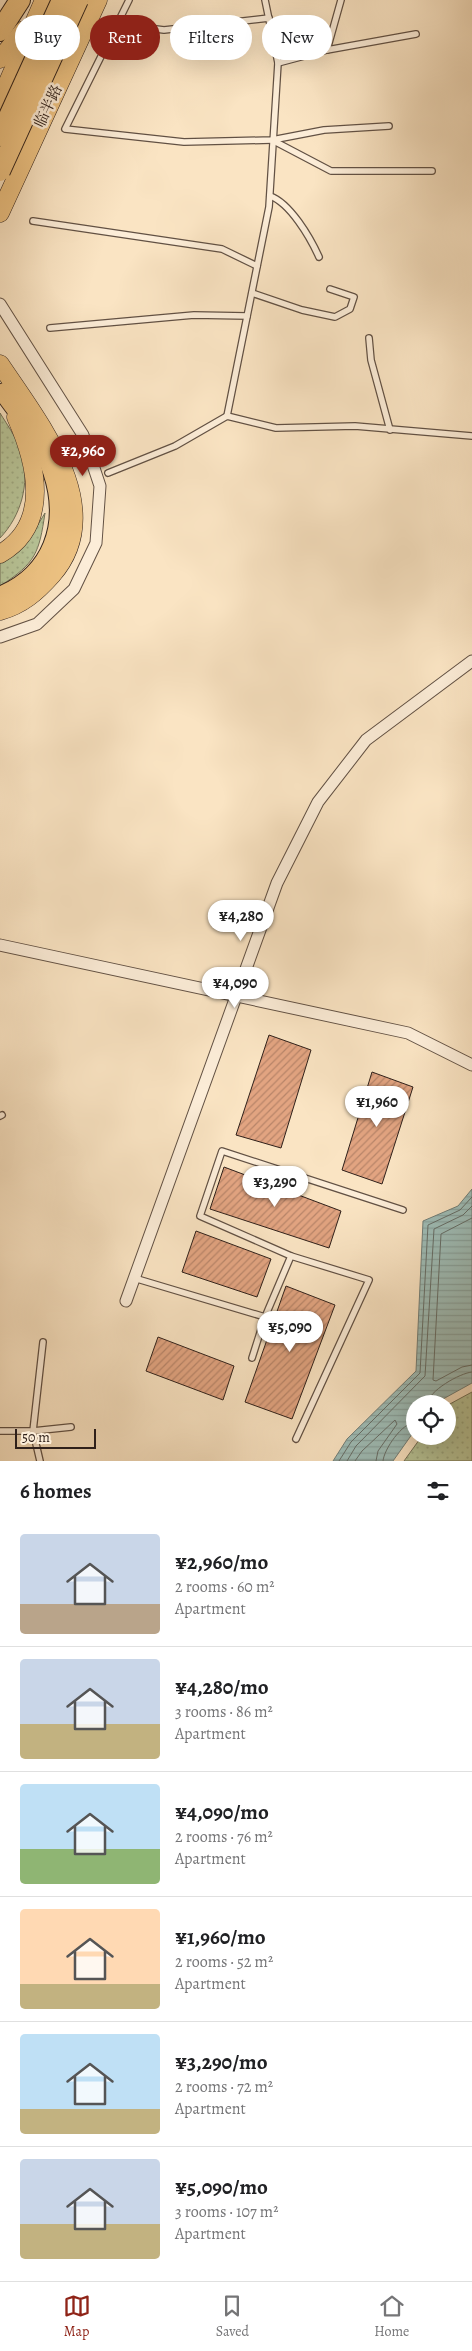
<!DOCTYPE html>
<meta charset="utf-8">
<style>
body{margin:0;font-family:Alegreya,"Noto Serif SC",serif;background:#f2f2f2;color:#202124;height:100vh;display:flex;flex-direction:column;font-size:19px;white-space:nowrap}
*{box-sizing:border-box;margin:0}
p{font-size:16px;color:#757577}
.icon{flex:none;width:28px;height:28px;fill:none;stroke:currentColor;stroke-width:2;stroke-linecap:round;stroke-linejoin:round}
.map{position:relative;height:1461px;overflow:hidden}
.drawer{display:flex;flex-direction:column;background:#fff;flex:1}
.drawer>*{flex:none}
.top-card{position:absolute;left:15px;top:15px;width:442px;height:45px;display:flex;gap:10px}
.fabs{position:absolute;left:406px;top:1395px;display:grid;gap:10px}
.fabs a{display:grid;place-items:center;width:50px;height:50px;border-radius:50%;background:#fff;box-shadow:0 5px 20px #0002;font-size:25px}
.scale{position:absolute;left:15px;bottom:12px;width:81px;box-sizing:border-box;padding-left:5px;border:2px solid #2f201a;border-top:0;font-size:14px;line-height:18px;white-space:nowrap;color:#2f201a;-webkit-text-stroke:4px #fcedd8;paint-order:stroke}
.price{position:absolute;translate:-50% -42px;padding:0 11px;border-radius:18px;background:#fff;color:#222;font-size:16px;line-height:32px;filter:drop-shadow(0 1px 2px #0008)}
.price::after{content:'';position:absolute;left:50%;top:30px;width:15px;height:11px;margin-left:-8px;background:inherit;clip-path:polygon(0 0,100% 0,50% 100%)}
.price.current{background:#8f2418;color:#fff}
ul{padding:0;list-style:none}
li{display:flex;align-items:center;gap:15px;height:125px;padding:0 20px}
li+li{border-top:1px solid #e0e0e0}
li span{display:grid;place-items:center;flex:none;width:140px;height:100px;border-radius:5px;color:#555}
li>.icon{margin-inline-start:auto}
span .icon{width:60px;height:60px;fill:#fffc;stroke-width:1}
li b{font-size:21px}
h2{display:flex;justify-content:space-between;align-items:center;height:60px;padding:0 20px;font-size:21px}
.pill{padding:0 18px;border-radius:22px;background:#fff;box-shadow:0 5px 20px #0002;font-size:18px;line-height:45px}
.pill.current{background:#8f2418;color:#fff}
.dock{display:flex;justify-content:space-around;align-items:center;height:70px;border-top:1px solid #e0e0e0;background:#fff;font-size:14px;color:#757577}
.dock a{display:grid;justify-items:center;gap:2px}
.dock .current{color:#8f2418}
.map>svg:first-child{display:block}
.grass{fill:url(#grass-dots);stroke:#747259}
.water{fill:url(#water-rules);stroke:#727f79}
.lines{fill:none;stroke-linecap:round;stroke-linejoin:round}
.shore{stroke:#676f69;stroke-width:1}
.building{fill:url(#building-hatch);stroke:#2f201a}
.lane-casing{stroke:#625144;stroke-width:8}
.street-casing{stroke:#625144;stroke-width:13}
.primary-casing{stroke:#2f201a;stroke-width:19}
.highway-casing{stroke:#2f201a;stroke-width:22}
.lane{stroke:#fcedd8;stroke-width:5.5}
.street{stroke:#fcedd8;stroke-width:11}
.primary{stroke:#edc282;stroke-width:18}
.highway{stroke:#edc282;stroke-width:20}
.highway-bridge-casing{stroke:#2f201a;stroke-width:22;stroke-linecap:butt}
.highway-bridge{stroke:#edc282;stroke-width:20}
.labels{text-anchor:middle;stroke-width:5;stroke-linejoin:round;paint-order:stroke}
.street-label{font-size:15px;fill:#2f201a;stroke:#fcedd8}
</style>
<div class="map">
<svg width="472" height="1461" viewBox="0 0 472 1461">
<defs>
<pattern id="grass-dots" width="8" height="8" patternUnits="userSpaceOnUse" patternTransform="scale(1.25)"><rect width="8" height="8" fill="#b8c598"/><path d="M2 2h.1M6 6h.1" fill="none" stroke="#9ea982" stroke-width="1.8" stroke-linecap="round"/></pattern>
<pattern id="water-rules" width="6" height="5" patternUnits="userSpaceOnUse" patternTransform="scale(1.25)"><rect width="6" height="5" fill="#9fbeb8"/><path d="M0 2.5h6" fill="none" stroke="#89a39e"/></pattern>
<pattern id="building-hatch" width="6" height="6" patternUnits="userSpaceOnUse" patternTransform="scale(1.25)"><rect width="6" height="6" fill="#e2a481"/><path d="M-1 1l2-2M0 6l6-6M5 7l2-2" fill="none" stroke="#b88569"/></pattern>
</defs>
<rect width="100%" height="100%" fill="#fae4c3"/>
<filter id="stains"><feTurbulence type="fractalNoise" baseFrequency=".004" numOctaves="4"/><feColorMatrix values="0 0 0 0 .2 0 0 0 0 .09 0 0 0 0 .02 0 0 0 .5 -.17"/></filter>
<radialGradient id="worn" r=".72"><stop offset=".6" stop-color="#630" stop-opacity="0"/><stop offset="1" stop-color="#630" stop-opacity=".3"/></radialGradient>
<!-- grass -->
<g class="grass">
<path d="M0,413C8,426 18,440 22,454C30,484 21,516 0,538Z"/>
<path d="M45,513C39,553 36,563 0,586V562L28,541Z"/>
<path d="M472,1392V1461H404L422,1436H448V1405Z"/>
</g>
<!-- water -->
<path class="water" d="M472,1189V1383L434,1404H415V1430L393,1461H333L347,1439L416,1371L423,1221L458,1206Z"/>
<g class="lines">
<!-- shore -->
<g class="shore">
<path d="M472,1218L441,1234L433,1380L436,1381L462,1367L472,1365"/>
<path d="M427,1404C428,1391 460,1373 472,1372"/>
<path d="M339,1461L351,1442L420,1373L428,1225L460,1210L472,1197"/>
<path d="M347,1461L356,1446L425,1376L434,1229L463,1215L472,1206"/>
<path d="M355,1461L362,1451L395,1420L397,1424L378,1451L376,1461"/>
<path d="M383,1461C384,1449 402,1423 415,1422"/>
</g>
</g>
<!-- building -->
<g class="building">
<path d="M269,1035L311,1050L281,1148L236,1135Z"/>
<path d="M372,1072L413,1087L382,1184L342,1170Z"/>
<path d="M224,1167L341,1211L329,1248L210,1209Z"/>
<path d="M196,1231L271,1259L257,1297L182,1272Z"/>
<path d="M286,1286L335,1305L292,1419L245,1402Z"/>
<path d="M158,1337L234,1366L223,1400L146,1371Z"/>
</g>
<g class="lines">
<defs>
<g id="lane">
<path d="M129,0L65,129L184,142L272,140L324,130L389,126"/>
<path d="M117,24L164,30L269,18"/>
<path d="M327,50L341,0"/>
<path d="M278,63L327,50L416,34"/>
<path d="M272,140L331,171H432"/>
<path d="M270,196C290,203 310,237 319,257"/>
<path d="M33,221L222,249L257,266"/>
<path d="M252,293L302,310L335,317L350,309L354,297L330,289"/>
<path d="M50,328L194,315L247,316"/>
<path d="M369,338L371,360L390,430"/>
<path d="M227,416L269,207L278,63L265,0"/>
<path d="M108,473L175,446L227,416L276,428L355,426L472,436"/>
<path d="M0,1116L2,1115"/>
<path d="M134,1278L265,1317"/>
<path d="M252,1358L265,1317L291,1256"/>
<path d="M0,1431H33L71,1427"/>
<path d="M296,1439L369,1280L291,1256L200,1216L222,1151L403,1210"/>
<path d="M40,1461L33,1431L43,1342"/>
</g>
<g id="street">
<path d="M0,304L83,435L100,486L96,543L74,589L37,624L0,637"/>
<path d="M0,945L408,1033L472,1065"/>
<path d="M126,1301L277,883L318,802L366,740L472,661"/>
</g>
<g id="primary">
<path d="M0,59L24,30"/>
<path d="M0,100L44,0"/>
<path d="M0,213L98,0"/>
<path d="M0,364C38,421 110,509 52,575C37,592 22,605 0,611"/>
<path d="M0,554C52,524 36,462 16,417"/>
</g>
<g id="highway">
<path d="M0,31L20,0"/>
<path d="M0,597C53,575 71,525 53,471C44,442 22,417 5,393"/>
</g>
</defs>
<!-- lane casing -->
<use href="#lane" class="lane-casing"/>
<!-- street casing -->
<use href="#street" class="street-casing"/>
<!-- primary casing -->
<use href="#primary" class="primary-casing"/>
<!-- highway casing -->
<use href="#highway" class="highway-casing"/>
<!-- lane -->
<use href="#lane" class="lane"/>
<!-- street -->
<use href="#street" class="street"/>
<!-- primary -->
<use href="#primary" class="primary"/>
<!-- highway -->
<use href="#highway" class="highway"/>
<defs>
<g id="highway-bridge">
<path d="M0,136L62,0"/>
<path d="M0,171L78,0"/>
</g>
</defs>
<!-- highway-bridge casing -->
<use href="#highway-bridge" class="highway-bridge-casing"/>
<!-- highway-bridge -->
<use href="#highway-bridge" class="highway-bridge"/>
</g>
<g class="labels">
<!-- street labels -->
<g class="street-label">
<text transform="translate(48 106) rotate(-65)" y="5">临半路</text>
</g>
</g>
<rect width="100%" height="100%" filter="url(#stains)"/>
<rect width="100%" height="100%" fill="url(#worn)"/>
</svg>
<div class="fabs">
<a><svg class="icon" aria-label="locate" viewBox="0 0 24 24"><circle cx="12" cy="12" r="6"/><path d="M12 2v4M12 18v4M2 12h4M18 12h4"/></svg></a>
</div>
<div class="scale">50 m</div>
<b class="price current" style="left:83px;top:477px">¥2,960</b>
<b class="price" style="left:241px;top:942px">¥4,280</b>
<b class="price" style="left:235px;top:1009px">¥4,090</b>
<b class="price" style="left:377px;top:1128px">¥1,960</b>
<b class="price" style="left:275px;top:1208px">¥3,290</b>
<b class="price" style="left:290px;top:1353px">¥5,090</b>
<div class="top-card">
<a class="pill">Buy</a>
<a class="pill current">Rent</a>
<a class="pill">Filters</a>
<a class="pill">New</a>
</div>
</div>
<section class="drawer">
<h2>6 homes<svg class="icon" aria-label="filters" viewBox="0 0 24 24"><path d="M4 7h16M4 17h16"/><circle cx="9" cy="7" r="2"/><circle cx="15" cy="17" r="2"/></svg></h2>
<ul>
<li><span style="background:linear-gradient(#c9d6e8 70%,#b9a48a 0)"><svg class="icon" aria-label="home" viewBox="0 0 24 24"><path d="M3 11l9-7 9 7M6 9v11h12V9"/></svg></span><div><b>¥2,960/mo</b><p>2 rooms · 60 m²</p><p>Apartment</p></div></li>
<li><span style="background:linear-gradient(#c9d6e8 65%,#c2b280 0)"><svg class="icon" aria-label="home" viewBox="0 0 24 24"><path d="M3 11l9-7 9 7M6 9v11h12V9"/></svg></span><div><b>¥4,280/mo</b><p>3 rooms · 86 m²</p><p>Apartment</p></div></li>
<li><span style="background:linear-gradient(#bfe0f5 65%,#8fb573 0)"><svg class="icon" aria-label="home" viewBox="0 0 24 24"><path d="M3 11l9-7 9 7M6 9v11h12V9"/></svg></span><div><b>¥4,090/mo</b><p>2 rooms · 76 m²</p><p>Apartment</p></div></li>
<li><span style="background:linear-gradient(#ffd9b3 75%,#c2b280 0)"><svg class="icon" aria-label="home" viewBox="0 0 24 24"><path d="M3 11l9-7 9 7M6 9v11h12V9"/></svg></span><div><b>¥1,960/mo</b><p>2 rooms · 52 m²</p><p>Apartment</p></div></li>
<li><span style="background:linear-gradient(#bfe0f5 75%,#c2b280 0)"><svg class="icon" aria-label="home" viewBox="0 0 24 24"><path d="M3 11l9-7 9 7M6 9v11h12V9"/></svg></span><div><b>¥3,290/mo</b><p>2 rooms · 72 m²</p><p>Apartment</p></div></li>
<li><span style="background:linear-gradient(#c9d6e8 65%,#c2b280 0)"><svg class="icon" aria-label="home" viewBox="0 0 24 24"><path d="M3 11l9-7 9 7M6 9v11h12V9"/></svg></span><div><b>¥5,090/mo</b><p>3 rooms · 107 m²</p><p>Apartment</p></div></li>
</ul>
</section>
<nav class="dock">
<a class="current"><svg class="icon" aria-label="map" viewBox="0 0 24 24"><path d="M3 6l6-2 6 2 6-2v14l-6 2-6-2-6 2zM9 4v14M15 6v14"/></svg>Map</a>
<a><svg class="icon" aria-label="saved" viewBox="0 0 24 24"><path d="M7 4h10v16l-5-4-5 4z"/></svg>Saved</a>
<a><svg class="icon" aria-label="home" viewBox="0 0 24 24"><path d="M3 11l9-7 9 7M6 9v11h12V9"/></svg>Home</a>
</nav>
